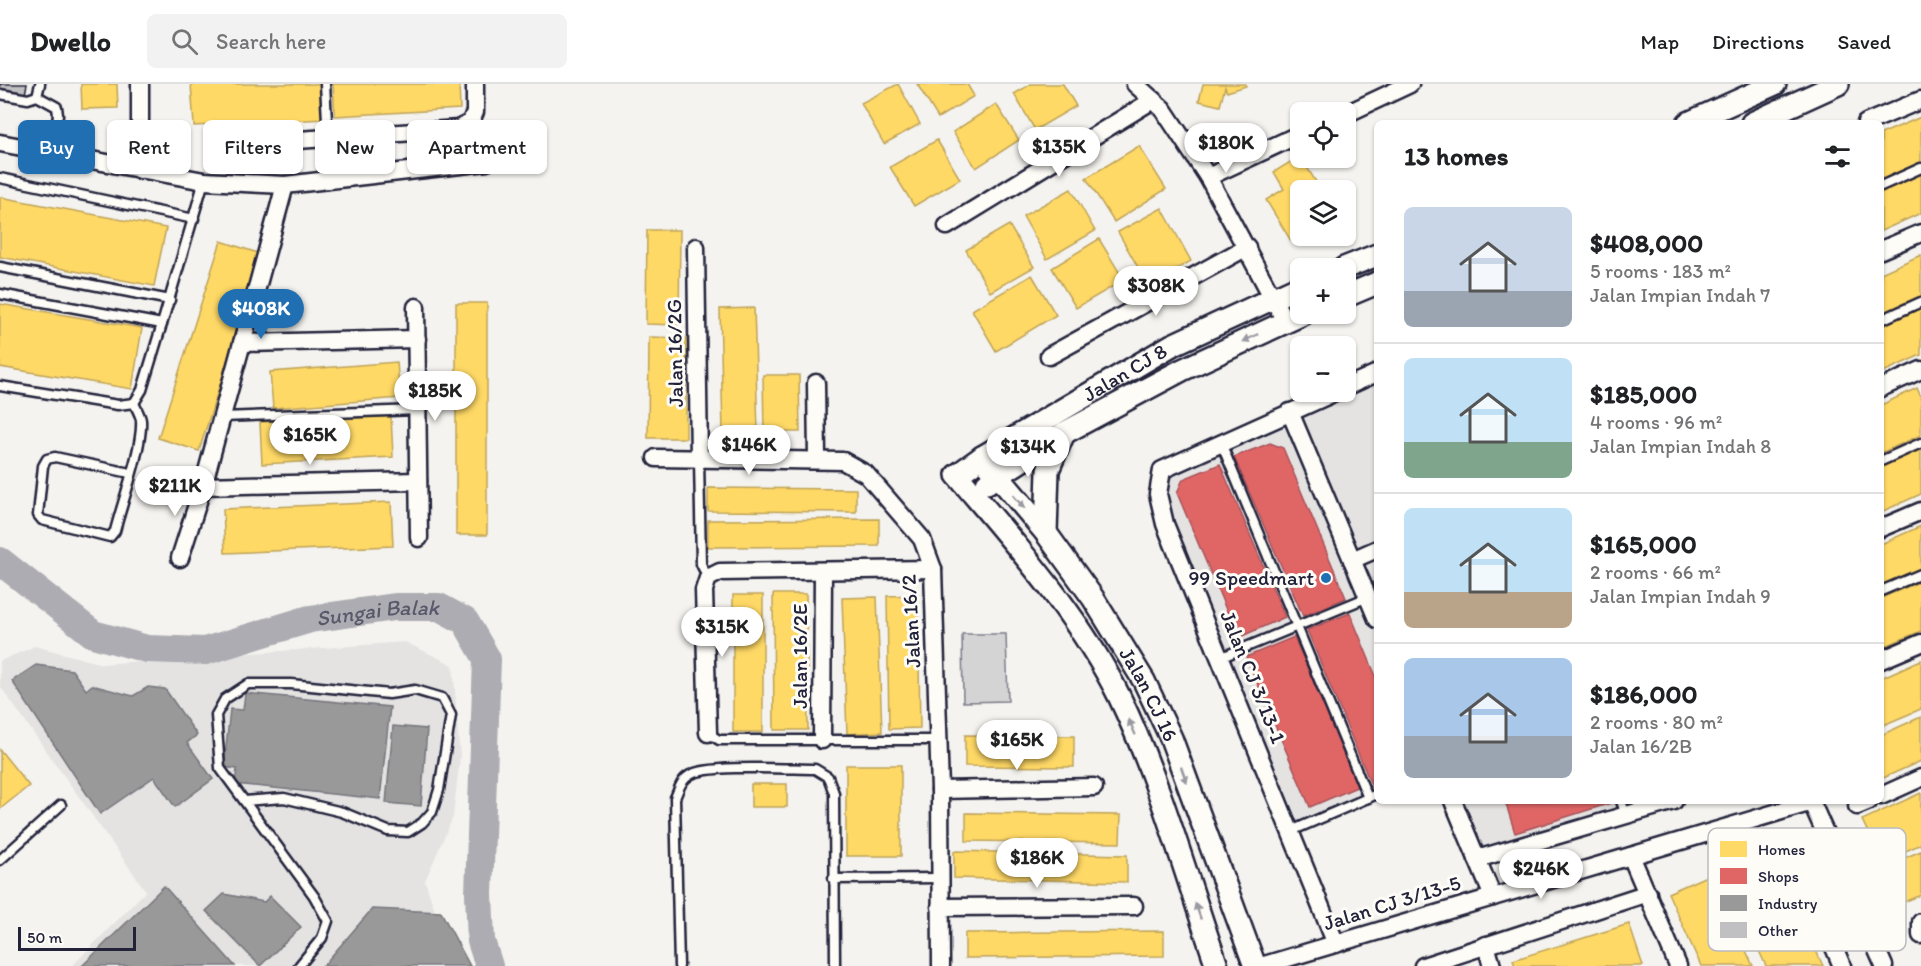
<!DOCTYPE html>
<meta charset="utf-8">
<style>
body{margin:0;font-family:Itim,sans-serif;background:#f2f2f2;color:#202124;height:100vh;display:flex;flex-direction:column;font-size:22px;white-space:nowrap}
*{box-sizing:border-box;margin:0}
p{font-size:20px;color:#757577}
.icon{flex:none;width:33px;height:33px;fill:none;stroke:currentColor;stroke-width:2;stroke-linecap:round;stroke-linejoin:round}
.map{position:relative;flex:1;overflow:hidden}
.sheet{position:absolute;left:1374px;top:36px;width:510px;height:684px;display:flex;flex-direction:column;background:#fff;border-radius:9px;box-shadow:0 2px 4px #0004}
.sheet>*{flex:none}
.guide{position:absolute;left:18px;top:36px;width:570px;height:54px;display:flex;gap:12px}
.buttons{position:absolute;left:1290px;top:18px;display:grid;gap:12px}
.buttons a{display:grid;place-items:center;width:66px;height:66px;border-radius:9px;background:#fff;box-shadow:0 2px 4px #0004;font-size:30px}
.scale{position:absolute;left:18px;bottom:15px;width:118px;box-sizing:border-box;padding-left:6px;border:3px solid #22223b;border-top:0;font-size:16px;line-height:21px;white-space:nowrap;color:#22223b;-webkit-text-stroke:4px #fdfcf7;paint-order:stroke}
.price{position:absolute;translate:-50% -51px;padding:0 14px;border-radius:21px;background:#fff;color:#222;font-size:20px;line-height:39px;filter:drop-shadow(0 2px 3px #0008)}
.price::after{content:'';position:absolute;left:50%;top:36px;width:18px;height:14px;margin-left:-9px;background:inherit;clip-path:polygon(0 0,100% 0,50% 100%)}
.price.current{background:#1f6fb2;color:#fff}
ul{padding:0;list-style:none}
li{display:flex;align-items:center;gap:18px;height:150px;padding:0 30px}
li+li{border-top:2px solid #e0e0e0}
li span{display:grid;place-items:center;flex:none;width:168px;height:120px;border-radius:9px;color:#555}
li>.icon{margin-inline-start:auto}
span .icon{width:72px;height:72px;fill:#fffc;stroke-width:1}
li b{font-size:26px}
h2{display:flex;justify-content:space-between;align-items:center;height:72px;padding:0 30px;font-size:26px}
.chip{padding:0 21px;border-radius:9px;background:#fff;box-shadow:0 2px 4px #0004;font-size:21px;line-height:54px}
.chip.current{background:#1f6fb2;color:#fff}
header{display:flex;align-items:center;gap:36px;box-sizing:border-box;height:84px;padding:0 30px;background:#fff;border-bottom:2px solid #e0e0e0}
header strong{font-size:28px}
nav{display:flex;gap:33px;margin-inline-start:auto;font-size:21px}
.search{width:420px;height:54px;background:#f2f2f2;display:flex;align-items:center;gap:15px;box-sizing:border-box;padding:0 21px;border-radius:9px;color:#757577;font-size:22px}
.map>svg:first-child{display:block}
.built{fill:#e4e3e2}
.green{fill:#d5d4d5;stroke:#7c7b88;stroke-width:1.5}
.homes{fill:#ffd966;stroke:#bda259;stroke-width:1.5}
.shops{fill:#e06666;stroke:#a75259;stroke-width:1.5}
.industry{fill:#999;stroke:#75757d;stroke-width:1.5}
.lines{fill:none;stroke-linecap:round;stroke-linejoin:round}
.river{stroke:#acacb2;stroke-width:28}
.building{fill:#c0bfc2;stroke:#22223b;stroke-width:1.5}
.service-casing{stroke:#22223b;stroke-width:13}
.minor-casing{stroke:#22223b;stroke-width:21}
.tertiary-casing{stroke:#22223b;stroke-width:26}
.service{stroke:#fdfcf7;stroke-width:8}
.minor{stroke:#fdfcf7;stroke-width:16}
.tertiary{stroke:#fdfcf7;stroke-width:21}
.oneway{fill:#9a9aa2}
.poi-dot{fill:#1f6fb2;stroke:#fdfcf7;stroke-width:2}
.labels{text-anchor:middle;stroke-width:6;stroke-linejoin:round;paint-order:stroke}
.street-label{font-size:21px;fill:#22223b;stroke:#fdfcf7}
.poi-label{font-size:21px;fill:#22223b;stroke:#fdfcf7;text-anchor:end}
.water-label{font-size:22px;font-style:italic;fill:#59596b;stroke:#fdfcf7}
.key{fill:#fdfcf7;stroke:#bbbbbf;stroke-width:1.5}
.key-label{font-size:16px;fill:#22223b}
</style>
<header>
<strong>Dwello</strong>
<div class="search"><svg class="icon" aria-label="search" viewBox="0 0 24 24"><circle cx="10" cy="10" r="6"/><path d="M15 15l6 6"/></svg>Search here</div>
<nav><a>Map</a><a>Directions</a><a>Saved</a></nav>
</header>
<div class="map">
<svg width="1921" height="882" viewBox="0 0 1921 882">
<rect width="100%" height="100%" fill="#f4f3ef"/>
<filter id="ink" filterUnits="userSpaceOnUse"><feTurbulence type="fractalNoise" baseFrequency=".0167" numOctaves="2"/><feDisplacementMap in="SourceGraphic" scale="12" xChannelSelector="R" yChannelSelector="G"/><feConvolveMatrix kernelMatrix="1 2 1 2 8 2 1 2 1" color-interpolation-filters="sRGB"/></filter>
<g filter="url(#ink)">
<!-- built -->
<g class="built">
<path d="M1377,296V705L1295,741L1172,436L1165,410L1167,390Z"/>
<path d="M405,558L453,581L460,673L453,733L425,797L453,882H72L146,807L0,602V577L35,562L102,580Z"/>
<path d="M1459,717H1653L1481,768Z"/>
</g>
<!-- green -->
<path class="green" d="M962,550H1006L1008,617L963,618Z"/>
<!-- homes -->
<g class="homes">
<path d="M81,0H117L118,24L82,25Z"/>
<path d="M191,0H322L324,35L194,42Z"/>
<path d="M333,0H459L460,25L335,32Z"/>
<path d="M898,0L920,40L884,60L861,19Z"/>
<path d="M917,0H967L974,12L938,34Z"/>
<path d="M1031,0H1063L1076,22L1035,46L1014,10Z"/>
<path d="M1203,0H1246V2L1227,8L1225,3L1220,22L1199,17Z"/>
<path d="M996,20L1019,56L976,84L953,48Z"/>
<path d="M1921,33V80L1881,97V50Z"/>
<path d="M937,56L960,95L914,122L890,83Z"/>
<path d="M1139,62L1166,105L1114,138L1086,94Z"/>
<path d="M1300,72L1321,106H1300V151L1291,157L1266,116L1284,105L1274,88Z"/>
<path d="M1921,87V129L1881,147V105Z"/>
<path d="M1071,105L1095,147L1047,175L1023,132Z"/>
<path d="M0,113L166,144L154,202L0,173Z"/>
<path d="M1162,124L1191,177L1148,201L1118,148Z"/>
<path d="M1009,141L1034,183L990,208L966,166Z"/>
<path d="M647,146H680L679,241L646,240Z"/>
<path d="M1099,155L1124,196L1076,224L1052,184Z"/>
<path d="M221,157L261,170L199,367L158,354Z"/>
<path d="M1921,171V215L1881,232V189Z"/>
<path d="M1032,191L1056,231L996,267L972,226Z"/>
<rect x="456" y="219" width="31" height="232"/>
<path d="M0,220L142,244L132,305L0,283Z"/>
<path d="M1921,222V271L1881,289V240Z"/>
<path d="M754,224L758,348L723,349L720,225Z"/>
<path d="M649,253L686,254V354H648Z"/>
<path d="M397,278L400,314L273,324L270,288Z"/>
<path d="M763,291H799L800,348H764Z"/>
<path d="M1917,304L1921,313V351L1881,369V321Z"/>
<path d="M391,332L393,373L262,380L260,338Z"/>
<path d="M1921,362V410L1881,428V380Z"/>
<path d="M708,404L856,405V428L708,427Z"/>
<path d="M391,418L393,462L225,469L223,425Z"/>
<path d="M879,435V462L708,463V436Z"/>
<path d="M1921,442V486L1881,503V460Z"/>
<path d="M1921,497V547L1881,564V514Z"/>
<path d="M773,510H806L808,646H774Z"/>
<rect x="733" y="511" width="30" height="137"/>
<path d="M918,511L920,644L889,645L887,512Z"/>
<path d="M877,513L882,648L847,650L842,514Z"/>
<path d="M1921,576V625L1881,642V594Z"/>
<path d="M1921,633V677L1881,695V651Z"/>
<path d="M965,651L1074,652V683L965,682Z"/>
<path d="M0,666L29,702L0,725Z"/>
<rect x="846" y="681" width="55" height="91"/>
<rect x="751" y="700" width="36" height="23"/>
<path d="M1921,709V760L1882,778L1862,736Z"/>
<path d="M966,729L1121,731L1120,759L966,757Z"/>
<path d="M1766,756L1823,882H1766L1718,777Z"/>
<path d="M954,767L1127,771V798L954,794Z"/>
<path d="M1921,767V811L1899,820L1883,783Z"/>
<path d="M1711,790L1753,882H1701L1668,809Z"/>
<path d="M1629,840L1643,882H1515L1513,876Z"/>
<path d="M1164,847V872L965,874V849Z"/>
</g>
<!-- shops -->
<g class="shops">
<path d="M1270,359L1283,364L1346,514L1303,532L1234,373Z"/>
<path d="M1220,380L1285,533L1238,554L1177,409L1183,395Z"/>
<path d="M1350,529L1377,595V704L1373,705L1307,546Z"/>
<path d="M1294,553L1359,702L1310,723L1246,573Z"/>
<path d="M1505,717H1611V719L1515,749Z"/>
</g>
<!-- industry -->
<g class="industry">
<path d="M36,581L72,586L86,606L92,601L133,612L148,603L165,605L197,651L187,659L213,695L175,723L154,693L100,730L12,597Z"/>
<path d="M245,609L390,623L380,715L235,700L237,685L224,683L230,625L243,626Z"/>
<path d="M393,642L427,645L421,722L386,719Z"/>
<path d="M164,802L235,882H82Z"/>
<path d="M224,810L264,818L270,812L301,843L260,882L206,827Z"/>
<path d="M372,825L441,828L470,882H323Z"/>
</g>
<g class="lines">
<!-- river -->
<path class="river" id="s1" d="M0,477L93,550L147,565L205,567L310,535L395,523H439L465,537L487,575L479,810L481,857L489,882"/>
</g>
<!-- building -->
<path class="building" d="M0,0H27L25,10L0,5Z"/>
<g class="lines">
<defs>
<g id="service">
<path d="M325,0L328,55"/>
<path d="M0,10L28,15L37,12L40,0"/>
<path d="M37,12L57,23L58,31L52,69"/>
<path d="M0,94L194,135"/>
<path d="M1881,102L1921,84"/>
<path d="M0,183L170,216"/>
<path d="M0,210L162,240"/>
<path d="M1881,236L1921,218"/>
<path d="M0,302L118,321L134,319"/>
<path d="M134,319L142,306L162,240L204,97"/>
<path d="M222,333L418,326"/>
<path d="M1221,359L1368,714"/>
<path d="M699,375L701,480L708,494"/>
<path d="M1881,377L1921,359"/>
<path d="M130,389L55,373L47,375L43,382L38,431L42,436L110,453L115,447C122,419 143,362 141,336C140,330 136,324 134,319"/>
<path d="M1881,507L1921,490"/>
<path d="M1222,573L1368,513"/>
<path d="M708,649L719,656H939"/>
<path d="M245,717L284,714L342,728L388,747L408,748L422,739L432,728L439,706L451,631L442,614L415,606L389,610L291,600H248L225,615L216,631L220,684L314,812L328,837L322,854L299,882"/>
<path d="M1621,717L1626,731"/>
<path d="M1291,747L1377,710"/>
<path d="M0,776L61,721"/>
<path d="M833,795L939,794"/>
<path d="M679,882L675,714C679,705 681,696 690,691C708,680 790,685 815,685L828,693L834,709L835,882"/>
</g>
<g id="minor">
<path d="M1135,0L1163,25L1208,93L1285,237"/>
<path d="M1346,30L1410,0"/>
<path d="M1866,39L1921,16"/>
<path d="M0,59L204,97L285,101L487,78"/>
<path d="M226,61L458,45L470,39L475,28V0"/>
<path d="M140,86V0"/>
<path d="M1208,93L1300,50"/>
<path d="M947,142L1153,16"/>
<path d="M696,163L699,375"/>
<path d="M1881,166L1921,149"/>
<path d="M416,223L419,454"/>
<path d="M242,259L417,255"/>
<path d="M1049,272L1247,163"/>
<path d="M816,299L817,374"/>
<path d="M1346,303L1377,289"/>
<path d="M1881,304L1921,286"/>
<path d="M1336,308L1162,386L1158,410L1165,440L1336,860"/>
<path d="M1290,328L1377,535"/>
<path d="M656,374L843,377L866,390L922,455L933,485L940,706L941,882"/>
<path d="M203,402L418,397"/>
<path d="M1881,444L1921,427"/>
<path d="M180,474L203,402L285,101"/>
<path d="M1352,476L1377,465"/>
<path d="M1881,576L1921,559"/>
<path d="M708,649L704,506L708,494L720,488L933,485"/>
<path d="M822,656L823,487"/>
<path d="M940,706L1094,703"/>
<path d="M1881,712L1921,694"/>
<path d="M1453,717L1493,813"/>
<path d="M1811,717L1884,882"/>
<path d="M1857,722L1869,717"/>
<path d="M1792,765L1842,882"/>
<path d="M1631,772L1678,882"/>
<path d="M1477,775L1674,717"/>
<path d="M940,823L1134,822"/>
<path d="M1921,838V851"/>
<path d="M1486,861L1492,882"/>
<path d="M1261,882L1812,718"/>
<path d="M1423,882L1648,809"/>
</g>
<g id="tertiary">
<path d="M1688,39L1775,0"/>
<path d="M1752,39L1838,0"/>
<path d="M1344,184L1377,171"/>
<path d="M1346,212L1377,199"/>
<path id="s2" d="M982,373L1046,449L1093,514L1144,597L1171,654L1255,882"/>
<path d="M987,399L1064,349L1182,286L1303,230"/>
<path d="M1046,449L1048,386L1064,349"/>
<path id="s3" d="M1217,882C1186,792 1160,697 1119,612C1079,531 1015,460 957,391L982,373L1172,261L1300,202"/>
</g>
</defs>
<!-- service casing -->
<use href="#service" class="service-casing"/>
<!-- minor casing -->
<use href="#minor" class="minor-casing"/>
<!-- tertiary casing -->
<use href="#tertiary" class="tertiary-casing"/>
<!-- service -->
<use href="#service" class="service"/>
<!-- minor -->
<use href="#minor" class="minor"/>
<!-- tertiary -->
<use href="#tertiary" class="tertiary"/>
</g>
<!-- one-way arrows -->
<defs><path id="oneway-solid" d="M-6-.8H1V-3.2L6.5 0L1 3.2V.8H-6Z" transform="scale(1.5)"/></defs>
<g class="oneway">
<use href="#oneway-solid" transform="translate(1250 254) rotate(155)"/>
<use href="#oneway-solid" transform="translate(1019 418) rotate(49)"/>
<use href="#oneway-solid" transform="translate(1132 643) rotate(-114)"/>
<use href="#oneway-solid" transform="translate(1184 691) rotate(70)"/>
<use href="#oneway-solid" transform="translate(1198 827) rotate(-109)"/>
</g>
</g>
<!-- markers -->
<circle class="poi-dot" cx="1326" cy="494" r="6"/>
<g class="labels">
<!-- street labels -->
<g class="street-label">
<text transform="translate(675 269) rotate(-91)" y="7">Jalan 16/2G</text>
<text dy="7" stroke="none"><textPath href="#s3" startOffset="759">Jalan CJ 8</textPath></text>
<text transform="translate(911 537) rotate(-93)" y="7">Jalan 16/2</text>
<text transform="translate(800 572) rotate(-90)" y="7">Jalan 16/2E</text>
<text transform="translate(1253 593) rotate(68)" y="7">Jalan CJ 3/13-1</text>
<text dy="7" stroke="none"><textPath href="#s2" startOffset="291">Jalan CJ 16</textPath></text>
<text transform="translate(1392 819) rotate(-17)" y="7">Jalan CJ 3/13-5</text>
</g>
<!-- poi labels -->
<g class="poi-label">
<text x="1314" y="501">99 Speedmart</text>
</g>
<!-- water labels -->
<g class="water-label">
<text dy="8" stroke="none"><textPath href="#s1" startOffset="410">Sungai Balak</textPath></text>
</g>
</g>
<!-- legend -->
<rect x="1708" y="744" width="198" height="123" rx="9" class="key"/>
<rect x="1720" y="757" width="27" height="16" fill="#ffd966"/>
<rect x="1720" y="784" width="27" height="16" fill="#e06666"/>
<rect x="1720" y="811" width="27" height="16" fill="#999"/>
<rect x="1720" y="838" width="27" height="16" fill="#c0bfc2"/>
<g class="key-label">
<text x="1758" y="771">Homes</text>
<text x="1758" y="798">Shops</text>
<text x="1758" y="825">Industry</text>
<text x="1758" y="852">Other</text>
</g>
</svg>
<div class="buttons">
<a><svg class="icon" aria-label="locate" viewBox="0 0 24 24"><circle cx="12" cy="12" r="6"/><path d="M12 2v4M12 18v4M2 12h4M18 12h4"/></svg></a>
<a><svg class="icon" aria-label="layers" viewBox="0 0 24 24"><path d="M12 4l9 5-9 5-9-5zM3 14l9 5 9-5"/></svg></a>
<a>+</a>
<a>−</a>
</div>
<div class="scale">50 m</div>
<b class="price" style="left:1226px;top:90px">$180K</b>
<b class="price" style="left:1059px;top:94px">$135K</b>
<b class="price" style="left:1156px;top:233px">$308K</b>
<b class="price current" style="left:261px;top:256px">$408K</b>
<b class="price" style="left:435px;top:338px">$185K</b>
<b class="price" style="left:310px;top:382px">$165K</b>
<b class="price" style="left:749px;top:392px">$146K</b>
<b class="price" style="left:1028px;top:394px">$134K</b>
<b class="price" style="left:175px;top:433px">$211K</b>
<b class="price" style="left:722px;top:574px">$315K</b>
<b class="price" style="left:1017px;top:687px">$165K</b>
<b class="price" style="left:1037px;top:805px">$186K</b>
<b class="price" style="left:1541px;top:816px">$246K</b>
<div class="guide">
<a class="chip current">Buy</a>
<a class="chip">Rent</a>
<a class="chip">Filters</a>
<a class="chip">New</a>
<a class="chip">Apartment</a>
</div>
<section class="sheet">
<h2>13 homes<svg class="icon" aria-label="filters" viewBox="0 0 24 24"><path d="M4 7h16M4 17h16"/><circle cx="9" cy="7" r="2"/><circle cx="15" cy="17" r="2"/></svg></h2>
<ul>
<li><span style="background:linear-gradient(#c9d6e8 70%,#9aa5b1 0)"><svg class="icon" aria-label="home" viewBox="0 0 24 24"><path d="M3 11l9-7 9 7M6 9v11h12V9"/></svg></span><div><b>$408,000</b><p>5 rooms · 183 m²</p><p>Jalan Impian Indah 7</p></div></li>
<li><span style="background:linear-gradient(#bfe0f5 70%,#7fa58c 0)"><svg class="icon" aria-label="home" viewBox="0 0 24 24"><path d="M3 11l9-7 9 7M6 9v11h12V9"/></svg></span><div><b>$185,000</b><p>4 rooms · 96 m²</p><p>Jalan Impian Indah 8</p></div></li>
<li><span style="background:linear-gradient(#bfe0f5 70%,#b9a48a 0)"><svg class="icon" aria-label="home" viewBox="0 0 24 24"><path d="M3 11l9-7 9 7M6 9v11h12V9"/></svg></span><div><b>$165,000</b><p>2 rooms · 66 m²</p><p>Jalan Impian Indah 9</p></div></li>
<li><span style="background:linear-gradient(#a9c7e8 65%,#9aa5b1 0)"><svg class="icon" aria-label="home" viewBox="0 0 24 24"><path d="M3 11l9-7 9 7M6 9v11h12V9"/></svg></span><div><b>$186,000</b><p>2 rooms · 80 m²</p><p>Jalan 16/2B</p></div></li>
</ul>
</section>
</div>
